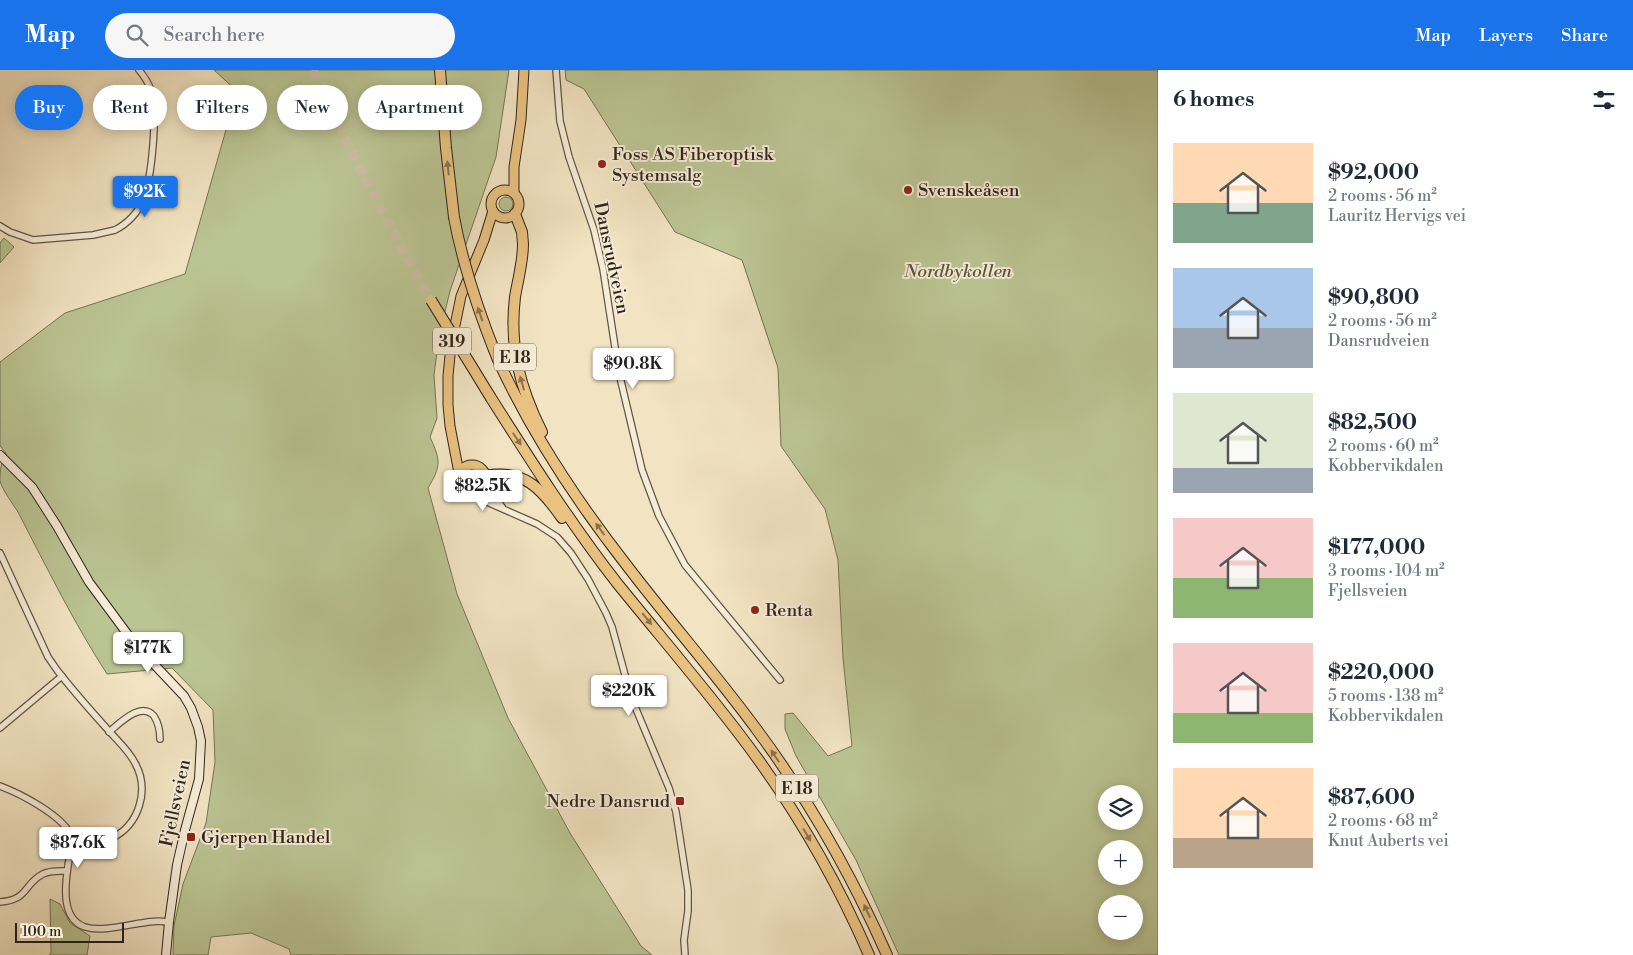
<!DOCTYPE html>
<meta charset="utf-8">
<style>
body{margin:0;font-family:"Libre Bodoni",serif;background:#f6f6f7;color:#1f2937;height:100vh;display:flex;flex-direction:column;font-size:19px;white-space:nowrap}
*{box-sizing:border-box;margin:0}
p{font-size:16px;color:#747a83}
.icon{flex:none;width:28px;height:28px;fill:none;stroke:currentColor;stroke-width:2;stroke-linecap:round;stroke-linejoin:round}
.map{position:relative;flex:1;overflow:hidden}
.sheet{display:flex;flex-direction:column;background:#fff;width:475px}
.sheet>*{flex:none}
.top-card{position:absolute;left:15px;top:15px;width:475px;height:45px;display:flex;gap:10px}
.buttons{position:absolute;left:1098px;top:715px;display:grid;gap:10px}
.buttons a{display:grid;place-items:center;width:45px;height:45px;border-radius:50%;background:#fff;box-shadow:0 2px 12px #0003;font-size:25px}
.scale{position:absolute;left:15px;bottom:12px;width:109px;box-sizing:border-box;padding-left:5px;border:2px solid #2f241d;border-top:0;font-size:14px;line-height:18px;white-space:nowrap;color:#2f241d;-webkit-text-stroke:4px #f7edd7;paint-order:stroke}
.price{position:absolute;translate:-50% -42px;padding:0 11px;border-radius:5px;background:#fff;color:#222;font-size:16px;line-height:32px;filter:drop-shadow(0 1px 2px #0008)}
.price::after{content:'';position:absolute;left:50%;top:30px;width:15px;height:11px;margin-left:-8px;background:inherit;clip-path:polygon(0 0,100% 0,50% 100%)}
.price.current{background:#1a73e8;color:#fff}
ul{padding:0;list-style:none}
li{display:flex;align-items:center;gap:15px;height:125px;padding:0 15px}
li span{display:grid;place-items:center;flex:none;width:140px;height:100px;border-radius:0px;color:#555}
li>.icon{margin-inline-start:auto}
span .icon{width:60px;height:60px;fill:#fffc;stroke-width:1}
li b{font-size:21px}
h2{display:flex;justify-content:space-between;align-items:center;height:60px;padding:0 15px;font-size:21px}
.chip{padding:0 18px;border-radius:22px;background:#fff;box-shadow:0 2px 12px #0003;font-size:18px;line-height:45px}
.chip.current{background:#1a73e8;color:#fff}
header{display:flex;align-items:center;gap:30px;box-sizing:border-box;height:70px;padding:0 25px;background:#1a73e8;color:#fff}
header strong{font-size:24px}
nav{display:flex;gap:28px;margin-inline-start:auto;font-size:18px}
.search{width:350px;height:45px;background:#f6f6f7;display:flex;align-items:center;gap:12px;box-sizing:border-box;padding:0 18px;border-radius:28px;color:#747a83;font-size:19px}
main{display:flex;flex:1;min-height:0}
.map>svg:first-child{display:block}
.green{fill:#bbc493;stroke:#757458;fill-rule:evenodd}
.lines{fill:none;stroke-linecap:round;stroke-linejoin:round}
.motorway-tunnel{stroke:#cbbea1;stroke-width:10;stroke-dasharray:10 5;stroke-linecap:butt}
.minor-casing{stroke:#605446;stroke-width:8}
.secondary-casing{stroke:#2f241d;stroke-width:10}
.primary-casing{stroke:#2f241d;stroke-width:11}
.motorway-casing{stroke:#2f241d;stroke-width:12}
.minor{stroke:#f7edd7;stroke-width:5.5}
.secondary{stroke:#f7edd7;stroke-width:8}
.primary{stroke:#e9c281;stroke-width:9}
.motorway{stroke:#e9c281;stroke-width:10}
.motorway-bridge-casing{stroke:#2f241d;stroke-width:12;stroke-linecap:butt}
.motorway-bridge{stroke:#e9c281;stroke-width:10}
.oneway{fill:#8c734f}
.poi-dot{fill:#8f2418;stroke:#f7edd7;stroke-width:2}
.labels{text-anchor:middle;stroke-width:4;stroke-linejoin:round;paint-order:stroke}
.shield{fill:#f7edd7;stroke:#6b6055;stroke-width:1}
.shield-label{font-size:16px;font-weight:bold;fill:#2f241d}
.poi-label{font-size:18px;fill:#2f241d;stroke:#f7edd7;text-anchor:start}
.street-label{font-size:18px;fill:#2f241d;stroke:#f7edd7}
.park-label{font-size:18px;font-style:italic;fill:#595440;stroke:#f7edd7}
</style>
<header>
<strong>Map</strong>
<div class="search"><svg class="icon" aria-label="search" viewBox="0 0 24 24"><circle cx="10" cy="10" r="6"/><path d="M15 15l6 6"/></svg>Search here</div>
<nav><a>Map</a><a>Layers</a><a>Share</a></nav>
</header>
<main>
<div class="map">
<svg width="1158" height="885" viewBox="0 0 1158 885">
<rect width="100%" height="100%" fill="#f2e4c2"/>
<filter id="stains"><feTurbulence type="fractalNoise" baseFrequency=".004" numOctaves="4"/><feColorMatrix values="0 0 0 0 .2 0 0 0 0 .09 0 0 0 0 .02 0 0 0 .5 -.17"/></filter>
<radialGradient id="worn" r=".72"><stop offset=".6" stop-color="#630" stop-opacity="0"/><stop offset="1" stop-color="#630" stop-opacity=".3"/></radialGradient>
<!-- green -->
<g class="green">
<path d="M214,0H509L496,87L450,221L439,266L434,305L437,348L430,367C441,391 441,396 428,418L457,524L508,648L570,763L641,876L652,885H291L289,879L251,863L211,867L208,885H173L174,856L183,814L206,753L215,692L213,640L172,598L107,604C74,553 47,498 19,444C14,435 2,420 0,411C0,400 1,392 6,383L0,376V292L65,243L185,204L237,21Z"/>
<path d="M565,0H1158V885H899L856,790L796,686L785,659V644L793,643L828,686L852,676L843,588L838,490L825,439L781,376L778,298L742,190L675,162L584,19L566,10ZM1106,724H1134V751H1106ZM1106,779H1134V806H1106ZM1106,834H1134V861H1106Z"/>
<circle cx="506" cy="134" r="7"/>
<path d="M4,168L14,177L0,193V173Z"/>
<circle cx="472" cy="409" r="7"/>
<path d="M50,829L60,834L70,853L90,866L87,885H49L51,883Z"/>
</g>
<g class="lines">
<!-- motorway-tunnel -->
<path class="motorway-tunnel" d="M313,0C349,78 388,155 431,230"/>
<defs>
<g id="minor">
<path d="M556,0L560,51L569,87L594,160L603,199L619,303L642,400L659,446L685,495L780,610"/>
<path d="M0,156L10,162L33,170L93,165L115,160C127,154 138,143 143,130C152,108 158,42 151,20C148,12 144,6 139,0"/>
<path d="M485,415L502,437"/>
<path d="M475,423L487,432L537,454L557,467L571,483L588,509L606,543L612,557L625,605L636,639L669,718L676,742L688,820V841L684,870L685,885"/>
<path d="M0,483L48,587L57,600C73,621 91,641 109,661C118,671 129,681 135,693C150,720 139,755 112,768C100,774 85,776 72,778"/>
<path d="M0,658L62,606"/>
<path d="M109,662C120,653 141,631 154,646C159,654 160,660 160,669"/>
<path d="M0,716C19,723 64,746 71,766C74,776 69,786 68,796C65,816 61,849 85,857C101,862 126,855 142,853C151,851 160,851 169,852"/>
<path d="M0,832C29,830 23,814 43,804C50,800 59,801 67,801"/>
</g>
<path id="secondary" d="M0,385L32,417L57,456L89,512L134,573L184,626L191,638L198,657L201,671L199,709L185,760L177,795L169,852L166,885"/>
<g id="primary">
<circle cx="505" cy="134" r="14"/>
<path d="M514,123V97L521,50L524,0"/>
<circle cx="472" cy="409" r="14"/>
<path d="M459,403L450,356L448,335V306L451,275L461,226L484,170L493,141"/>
</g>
<g id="motorway">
<path d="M440,0L446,78L454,147"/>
<path d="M515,144L522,162L523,174C523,192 518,209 515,227C509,277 520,318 542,362"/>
<path d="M498,290C532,364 578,433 628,497C670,552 716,604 757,660C809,730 852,806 887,885"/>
<path d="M491,328C531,391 571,454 617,513C659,565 703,616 743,669C793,735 836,809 869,885"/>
<path d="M486,406C524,399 541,418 562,448"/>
</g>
</defs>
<!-- minor casing -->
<use href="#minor" class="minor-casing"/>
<!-- secondary casing -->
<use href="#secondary" class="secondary-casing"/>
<!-- primary casing -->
<use href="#primary" class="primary-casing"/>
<!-- motorway casing -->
<use href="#motorway" class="motorway-casing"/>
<!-- minor -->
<use href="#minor" class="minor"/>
<!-- secondary -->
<use href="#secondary" class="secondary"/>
<!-- primary -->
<use href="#primary" class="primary"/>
<!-- motorway -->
<use href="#motorway" class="motorway"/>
<defs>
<g id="motorway-bridge">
<path d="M454,147C463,196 479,243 498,290"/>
<path d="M431,230L491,328"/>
</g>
</defs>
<!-- motorway-bridge casing -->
<use href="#motorway-bridge" class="motorway-bridge-casing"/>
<!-- motorway-bridge -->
<use href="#motorway-bridge" class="motorway-bridge"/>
</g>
<!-- one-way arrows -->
<defs><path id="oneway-solid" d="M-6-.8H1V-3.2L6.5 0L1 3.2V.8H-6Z" transform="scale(1.25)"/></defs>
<g class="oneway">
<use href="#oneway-solid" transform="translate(448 98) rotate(-96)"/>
<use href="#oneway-solid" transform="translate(480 244) rotate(-109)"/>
<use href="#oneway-solid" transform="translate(522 313) rotate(-106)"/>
<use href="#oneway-solid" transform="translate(517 369) rotate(56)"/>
<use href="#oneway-solid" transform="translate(600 459) rotate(-126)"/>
<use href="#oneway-solid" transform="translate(647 549) rotate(51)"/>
<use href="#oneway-solid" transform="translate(775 686) rotate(-124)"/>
<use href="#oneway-solid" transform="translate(807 765) rotate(60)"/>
<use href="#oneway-solid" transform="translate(867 841) rotate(-115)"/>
</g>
<!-- markers -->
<g class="poi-dot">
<circle cx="602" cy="94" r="5"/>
<circle cx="908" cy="120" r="5"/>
<circle cx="755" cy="540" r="5"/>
<rect x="675" y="726" width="10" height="10" rx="2.5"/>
<rect x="186" y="762" width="10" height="10" rx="2.5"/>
</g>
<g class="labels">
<!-- shield labels -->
<g class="shield">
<rect x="433" y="257.5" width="38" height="27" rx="4"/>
<rect x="494" y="273.5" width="42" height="27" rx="4"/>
<rect x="776" y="704.5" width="42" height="27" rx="4"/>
</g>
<g class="shield-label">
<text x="452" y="277">319</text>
<text x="515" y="293">E 18</text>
<text x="797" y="724">E 18</text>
</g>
<!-- poi labels -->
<g class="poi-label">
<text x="612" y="90">Foss AS Fiberoptisk<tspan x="612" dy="21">Systemsalg</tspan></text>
<text x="918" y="126">Svenskeåsen</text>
<text x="765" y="546">Renta</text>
<text x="670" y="737" text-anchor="end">Nedre Dansrud</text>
<text x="201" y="773">Gjerpen Handel</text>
</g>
<!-- street labels -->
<g class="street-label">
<text transform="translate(612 188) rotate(78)" y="6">Dansrudveien</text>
<text transform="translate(175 733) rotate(-78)" y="6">Fjellsveien</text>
</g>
<!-- park labels -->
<g class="park-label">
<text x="958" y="207">Nordbykollen</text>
</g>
</g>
<rect width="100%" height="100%" filter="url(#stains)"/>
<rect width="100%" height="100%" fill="url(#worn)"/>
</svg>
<div class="buttons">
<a><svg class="icon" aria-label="layers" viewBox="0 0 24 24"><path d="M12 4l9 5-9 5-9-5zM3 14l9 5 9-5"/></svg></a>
<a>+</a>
<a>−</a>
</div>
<div class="scale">100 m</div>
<b class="price current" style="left:145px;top:148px">$92K</b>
<b class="price" style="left:633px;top:320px">$90.8K</b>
<b class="price" style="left:483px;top:442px">$82.5K</b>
<b class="price" style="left:148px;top:604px">$177K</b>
<b class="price" style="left:629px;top:647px">$220K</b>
<b class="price" style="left:78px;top:799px">$87.6K</b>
<div class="top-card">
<a class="chip current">Buy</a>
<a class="chip">Rent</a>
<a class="chip">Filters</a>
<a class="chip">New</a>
<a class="chip">Apartment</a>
</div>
</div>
<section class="sheet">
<h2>6 homes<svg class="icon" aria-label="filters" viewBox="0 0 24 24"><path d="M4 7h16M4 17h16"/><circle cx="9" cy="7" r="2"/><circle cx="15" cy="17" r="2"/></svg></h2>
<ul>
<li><span style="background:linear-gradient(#ffd9b3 60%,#7fa58c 0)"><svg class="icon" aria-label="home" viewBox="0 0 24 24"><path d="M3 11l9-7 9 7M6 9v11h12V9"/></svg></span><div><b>$92,000</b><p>2 rooms · 56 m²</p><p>Lauritz Hervigs vei</p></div></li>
<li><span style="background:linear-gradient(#a9c7e8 60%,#9aa5b1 0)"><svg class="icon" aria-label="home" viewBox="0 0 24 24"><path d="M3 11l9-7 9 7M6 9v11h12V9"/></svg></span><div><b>$90,800</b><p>2 rooms · 56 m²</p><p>Dansrudveien</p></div></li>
<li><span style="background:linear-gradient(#dfe7d0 75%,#9aa5b1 0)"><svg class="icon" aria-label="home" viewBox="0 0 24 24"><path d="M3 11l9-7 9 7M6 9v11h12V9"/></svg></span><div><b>$82,500</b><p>2 rooms · 60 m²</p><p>Kobbervikdalen</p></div></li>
<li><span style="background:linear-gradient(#f6c9c9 60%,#8fb573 0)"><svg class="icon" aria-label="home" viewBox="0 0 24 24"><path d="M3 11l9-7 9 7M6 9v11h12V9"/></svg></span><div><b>$177,000</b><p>3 rooms · 104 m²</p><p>Fjellsveien</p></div></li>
<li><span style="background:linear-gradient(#f6c9c9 70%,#8fb573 0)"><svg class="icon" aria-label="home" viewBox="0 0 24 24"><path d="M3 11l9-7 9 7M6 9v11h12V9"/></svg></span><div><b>$220,000</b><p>5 rooms · 138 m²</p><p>Kobbervikdalen</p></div></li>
<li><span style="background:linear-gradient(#ffd9b3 70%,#b9a48a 0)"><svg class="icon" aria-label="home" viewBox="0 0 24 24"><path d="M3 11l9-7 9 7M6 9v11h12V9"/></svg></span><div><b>$87,600</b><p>2 rooms · 68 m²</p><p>Knut Auberts vei</p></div></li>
</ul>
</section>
</main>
